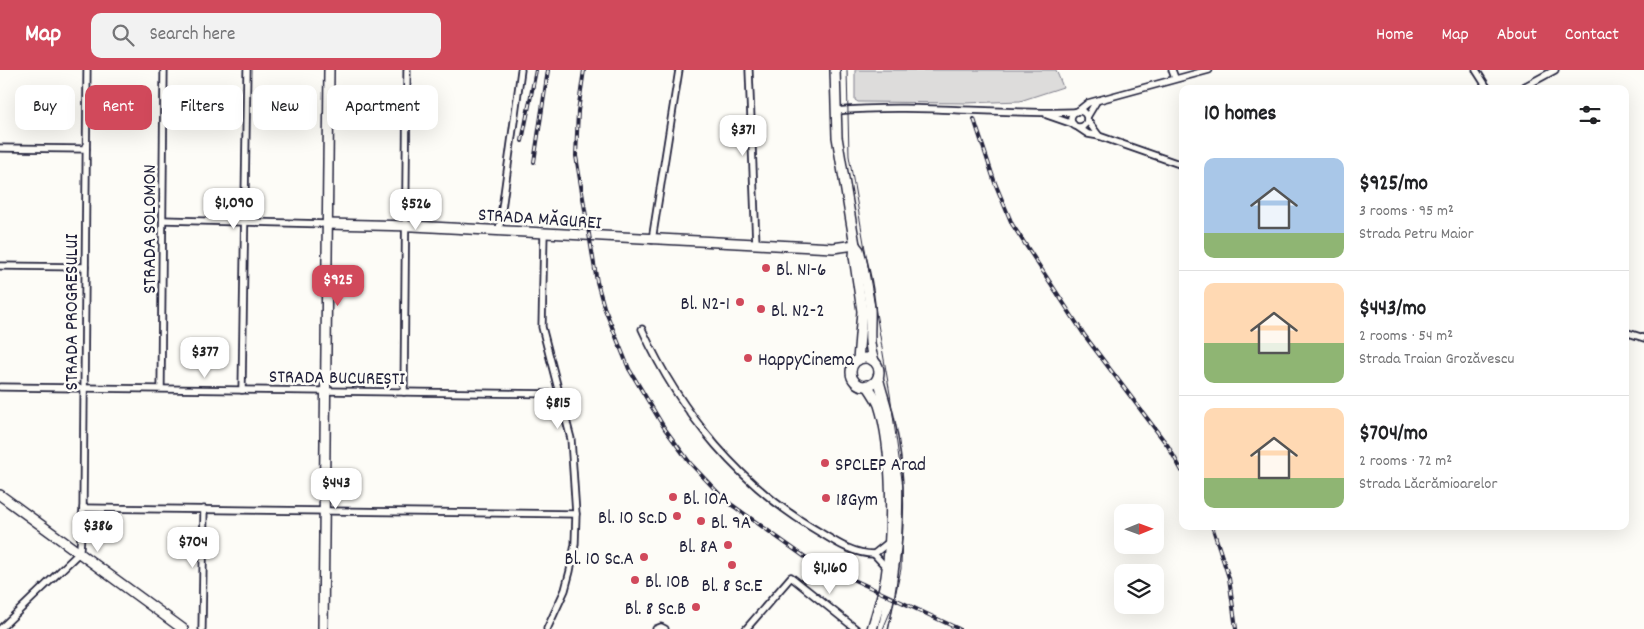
<!DOCTYPE html>
<meta charset="utf-8">
<style>
body{margin:0;font-family:Dekko,sans-serif;background:#f2f2f2;color:#202124;height:100vh;display:flex;flex-direction:column;font-size:19px;white-space:nowrap}
*{box-sizing:border-box;margin:0}
p{font-size:16px;color:#757577}
.icon{flex:none;width:28px;height:28px;fill:none;stroke:currentColor;stroke-width:2;stroke-linecap:round;stroke-linejoin:round}
.map{position:relative;flex:1;overflow:hidden}
.details{position:absolute;left:1179px;top:15px;width:450px;height:445px;display:flex;flex-direction:column;background:#fff;border-radius:10px;box-shadow:0 5px 20px #0002}
.details>*{flex:none}
.banner{position:absolute;left:15px;top:15px;width:475px;height:45px;display:flex;gap:10px}
.needle{width:32px;rotate:89deg}
.buttons{position:absolute;left:1114px;top:434px;display:grid;gap:10px}
.buttons a{display:grid;place-items:center;width:50px;height:50px;border-radius:10px;background:#fff;box-shadow:0 5px 20px #0002;font-size:25px}
.price{position:absolute;translate:-50% -42px;padding:0 11px;border-radius:10px;background:#fff;color:#222;font-size:16px;line-height:32px;filter:drop-shadow(0 1px 2px #0008)}
.price::after{content:'';position:absolute;left:50%;top:30px;width:15px;height:11px;margin-left:-8px;background:inherit;clip-path:polygon(0 0,100% 0,50% 100%)}
.price.current{background:#d1495b;color:#fff}
ul{padding:0;list-style:none}
li{display:flex;align-items:center;gap:15px;height:125px;padding:0 25px}
li+li{border-top:1px solid #e0e0e0}
li span{display:grid;place-items:center;flex:none;width:140px;height:100px;border-radius:10px;color:#555}
li>.icon{margin-inline-start:auto}
span .icon{width:60px;height:60px;fill:#fffc;stroke-width:1}
li b{font-size:21px}
h2{display:flex;justify-content:space-between;align-items:center;height:60px;padding:0 25px;font-size:21px}
.pill{padding:0 18px;border-radius:10px;background:#fff;box-shadow:0 5px 20px #0002;font-size:18px;line-height:45px}
.pill.current{background:#d1495b;color:#fff}
header{display:flex;align-items:center;gap:30px;box-sizing:border-box;height:70px;padding:0 25px;background:#d1495b;color:#fff}
header strong{font-size:24px}
nav{display:flex;gap:28px;margin-inline-start:auto;font-size:18px}
.search{width:350px;height:45px;background:#f2f2f2;display:flex;align-items:center;gap:12px;box-sizing:border-box;padding:0 18px;border-radius:10px;color:#757577;font-size:19px}
.map>svg:first-child{display:block}
.green{fill:#dddcdb;stroke:#807f8b}
.lines{fill:none;stroke-linecap:round;stroke-linejoin:round}
.street-casing{stroke:#22223b;stroke-width:9}
.secondary-casing{stroke:#22223b;stroke-width:12}
.primary-casing{stroke:#22223b;stroke-width:12}
.street{stroke:#fdfcf7;stroke-width:5.5}
.secondary{stroke:#fdfcf7;stroke-width:9}
.primary{stroke:#fdfcf7;stroke-width:9}
.tram{stroke:#22223b;stroke-width:1}
.rail-casing{stroke:#22223b;stroke-width:4}
.rail{stroke:#fdfcf7;stroke-width:2;stroke-dasharray:5.5;stroke-linecap:butt}
.poi-dot{fill:#d1495b;stroke:#fdfcf7;stroke-width:2}
.labels{text-anchor:middle;stroke-width:5;stroke-linejoin:round;paint-order:stroke}
.street-label{font-size:19px;fill:#22223b;stroke:#fdfcf7}
.poi-label{font-size:19px;fill:#22223b;stroke:#fdfcf7;text-anchor:start}
</style>
<header>
<strong>Map</strong>
<div class="search"><svg class="icon" aria-label="search" viewBox="0 0 24 24"><circle cx="10" cy="10" r="6"/><path d="M15 15l6 6"/></svg>Search here</div>
<nav><a>Home</a><a>Map</a><a>About</a><a>Contact</a></nav>
</header>
<div class="map">
<svg width="1644" height="559" viewBox="0 0 1644 559">
<rect width="100%" height="100%" fill="#fdfcf7"/>
<filter id="ink" filterUnits="userSpaceOnUse"><feTurbulence type="fractalNoise" baseFrequency=".02" numOctaves="2"/><feDisplacementMap in="SourceGraphic" scale="10" xChannelSelector="R" yChannelSelector="G"/><feConvolveMatrix kernelMatrix="1 2 1 2 8 2 1 2 1" color-interpolation-filters="sRGB"/></filter>
<g filter="url(#ink)">
<!-- green -->
<path class="green" d="M855,0H1056L1063,17L1020,31L966,33L858,32L855,30Z"/>
<g class="lines">
<defs>
<g id="street">
<path d="M749,0L756,174"/>
<path d="M1172,0L1175,8"/>
<path d="M1476,0L1488,19"/>
<path d="M1520,19L1555,0"/>
<circle cx="1079" cy="49" r="8"/>
<path d="M836,41C916,33 995,45 1075,42"/>
<path d="M1078,41L1088,33L1209,0"/>
<path d="M1047,45L1073,54"/>
<path d="M1087,47L1096,32"/>
<path d="M1087,50L1099,66L1182,95"/>
<path d="M1079,58L1088,64L1099,66"/>
<path d="M0,78L86,79"/>
<path d="M163,150L327,154"/>
<path d="M499,161L521,0"/>
<path d="M544,163L542,257L571,369L576,444L575,474L570,501L565,520L547,559"/>
<path d="M652,170L679,0"/>
<path d="M0,196L85,197"/>
<path d="M642,259C680,343 741,417 821,463C837,473 854,484 874,484L889,472"/>
<path d="M1625,262L1644,268"/>
<path d="M0,317L558,324"/>
<path d="M161,318L164,0"/>
<path d="M242,320L247,0"/>
<path d="M404,322L407,0"/>
<path d="M83,438L576,444"/>
<path d="M874,484L887,498"/>
<path d="M0,559L79,483L80,479L83,438L87,0"/>
<path d="M202,559L204,439"/>
<path d="M656,559L661,557L665,559"/>
<path d="M746,559L791,507L856,559"/>
</g>
<g id="secondary">
<path d="M327,154L413,156L833,178L855,175"/>
<path d="M0,425L183,559"/>
<path d="M323,559L329,0"/>
</g>
<g id="primary">
<path d="M835,0L837,67L855,175L854,186L862,241L858,290"/>
<path d="M855,175L859,180C864,198 868,218 870,237C871,256 867,273 874,291"/>
<circle cx="865" cy="302" r="14"/>
<path d="M878,307C881,321 886,334 889,348C905,419 898,489 883,559"/>
<path d="M867,315C871,321 876,328 879,335C893,379 893,461 886,507C883,525 877,542 872,559"/>
</g>
</defs>
<!-- street casing -->
<use href="#street" class="street-casing"/>
<!-- secondary casing -->
<use href="#secondary" class="secondary-casing"/>
<!-- primary casing -->
<use href="#primary" class="primary-casing"/>
<!-- street -->
<use href="#street" class="street"/>
<!-- secondary -->
<use href="#secondary" class="secondary"/>
<!-- primary -->
<use href="#primary" class="primary"/>
<!-- tram -->
<path class="tram" d="M847,0L849,86L890,324L903,417L901,499L893,535L883,559"/>
<defs>
<g id="rail">
<path d="M584,0L578,41L576,86L597,212L604,237L629,299L665,359L690,393L725,430L805,487L959,559"/>
<path d="M974,49L995,113L1012,154L1085,266L1168,376L1182,401"/>
<path d="M522,71L536,0"/>
<path d="M534,92L548,0"/>
<path d="M1212,456L1229,508L1236,559"/>
</g>
</defs>
<!-- rail casing -->
<use href="#rail" class="rail-casing"/>
<!-- rail -->
<use href="#rail" class="rail"/>
</g>
</g>
<!-- markers -->
<g class="poi-dot">
<circle cx="766" cy="198" r="5"/>
<circle cx="740" cy="232" r="5"/>
<circle cx="761" cy="239" r="5"/>
<circle cx="748" cy="288" r="5"/>
<circle cx="825" cy="393" r="5"/>
<circle cx="673" cy="427" r="5"/>
<circle cx="826" cy="428" r="5"/>
<circle cx="677" cy="446" r="5"/>
<circle cx="701" cy="451" r="5"/>
<circle cx="728" cy="475" r="5"/>
<circle cx="644" cy="487" r="5"/>
<circle cx="732" cy="495" r="5"/>
<circle cx="635" cy="510" r="5"/>
<circle cx="696" cy="537" r="5"/>
</g>
<g class="labels">
<!-- street labels -->
<g class="street-label">
<text transform="translate(540 147) rotate(4)" y="7">STRADA MĂGUREI</text>
<text transform="translate(148 159) rotate(-90)" y="7">STRADA SOLOMON</text>
<text transform="translate(70 242) rotate(-90)" y="7">STRADA PROGRESULUI</text>
<text transform="translate(337 306) rotate(1)" y="7">STRADA BUCUREȘTI</text>
</g>
<!-- poi labels -->
<g class="poi-label">
<text x="776" y="205">Bl. N1-6</text>
<text x="730" y="239" text-anchor="end">Bl. N2-1</text>
<text x="771" y="246">Bl. N2-2</text>
<text x="758" y="295">HappyCinema</text>
<text x="835" y="400">SPCLEP Arad</text>
<text x="683" y="434">Bl. 10A</text>
<text x="836" y="435">18Gym</text>
<text x="667" y="453" text-anchor="end">Bl. 10 Sc.D</text>
<text x="711" y="458">Bl. 9A</text>
<text x="718" y="482" text-anchor="end">Bl. 8A</text>
<text x="634" y="494" text-anchor="end">Bl. 10 Sc.A</text>
<text x="645" y="517">Bl. 10B</text>
<text x="732" y="521" text-anchor="middle">Bl. 8 Sc.E</text>
<text x="686" y="544" text-anchor="end">Bl. 8 Sc.B</text>
</g>
</g>
</svg>
<div class="buttons">
<a><svg class="needle" viewBox="-14 -14 28 28"><path d="M0-13l5 13h-10z" fill="#e53935"/><path d="M0 13l5-13h-10z" fill="#757577"/></svg></a>
<a><svg class="icon" aria-label="layers" viewBox="0 0 24 24"><path d="M12 4l9 5-9 5-9-5zM3 14l9 5 9-5"/></svg></a>
</div>
<b class="price" style="left:743px;top:87px">$371</b>
<b class="price" style="left:234px;top:160px">$1,090</b>
<b class="price" style="left:416px;top:161px">$526</b>
<b class="price current" style="left:338px;top:237px">$925</b>
<b class="price" style="left:205px;top:309px">$377</b>
<b class="price" style="left:558px;top:360px">$815</b>
<b class="price" style="left:336px;top:440px">$443</b>
<b class="price" style="left:98px;top:483px">$386</b>
<b class="price" style="left:193px;top:499px">$704</b>
<b class="price" style="left:830px;top:525px">$1,160</b>
<div class="banner">
<a class="pill">Buy</a>
<a class="pill current">Rent</a>
<a class="pill">Filters</a>
<a class="pill">New</a>
<a class="pill">Apartment</a>
</div>
<section class="details">
<h2>10 homes<svg class="icon" aria-label="filters" viewBox="0 0 24 24"><path d="M4 7h16M4 17h16"/><circle cx="9" cy="7" r="2"/><circle cx="15" cy="17" r="2"/></svg></h2>
<ul>
<li><span style="background:linear-gradient(#a9c7e8 75%,#8fb573 0)"><svg class="icon" aria-label="home" viewBox="0 0 24 24"><path d="M3 11l9-7 9 7M6 9v11h12V9"/></svg></span><div><b>$925/mo</b><p>3 rooms · 95 m²</p><p>Strada Petru Maior</p></div></li>
<li><span style="background:linear-gradient(#ffd9b3 60%,#8fb573 0)"><svg class="icon" aria-label="home" viewBox="0 0 24 24"><path d="M3 11l9-7 9 7M6 9v11h12V9"/></svg></span><div><b>$443/mo</b><p>2 rooms · 54 m²</p><p>Strada Traian Grozăvescu</p></div></li>
<li><span style="background:linear-gradient(#ffd9b3 70%,#8fb573 0)"><svg class="icon" aria-label="home" viewBox="0 0 24 24"><path d="M3 11l9-7 9 7M6 9v11h12V9"/></svg></span><div><b>$704/mo</b><p>2 rooms · 72 m²</p><p>Strada Lăcrămioarelor</p></div></li>
</ul>
</section>
</div>
